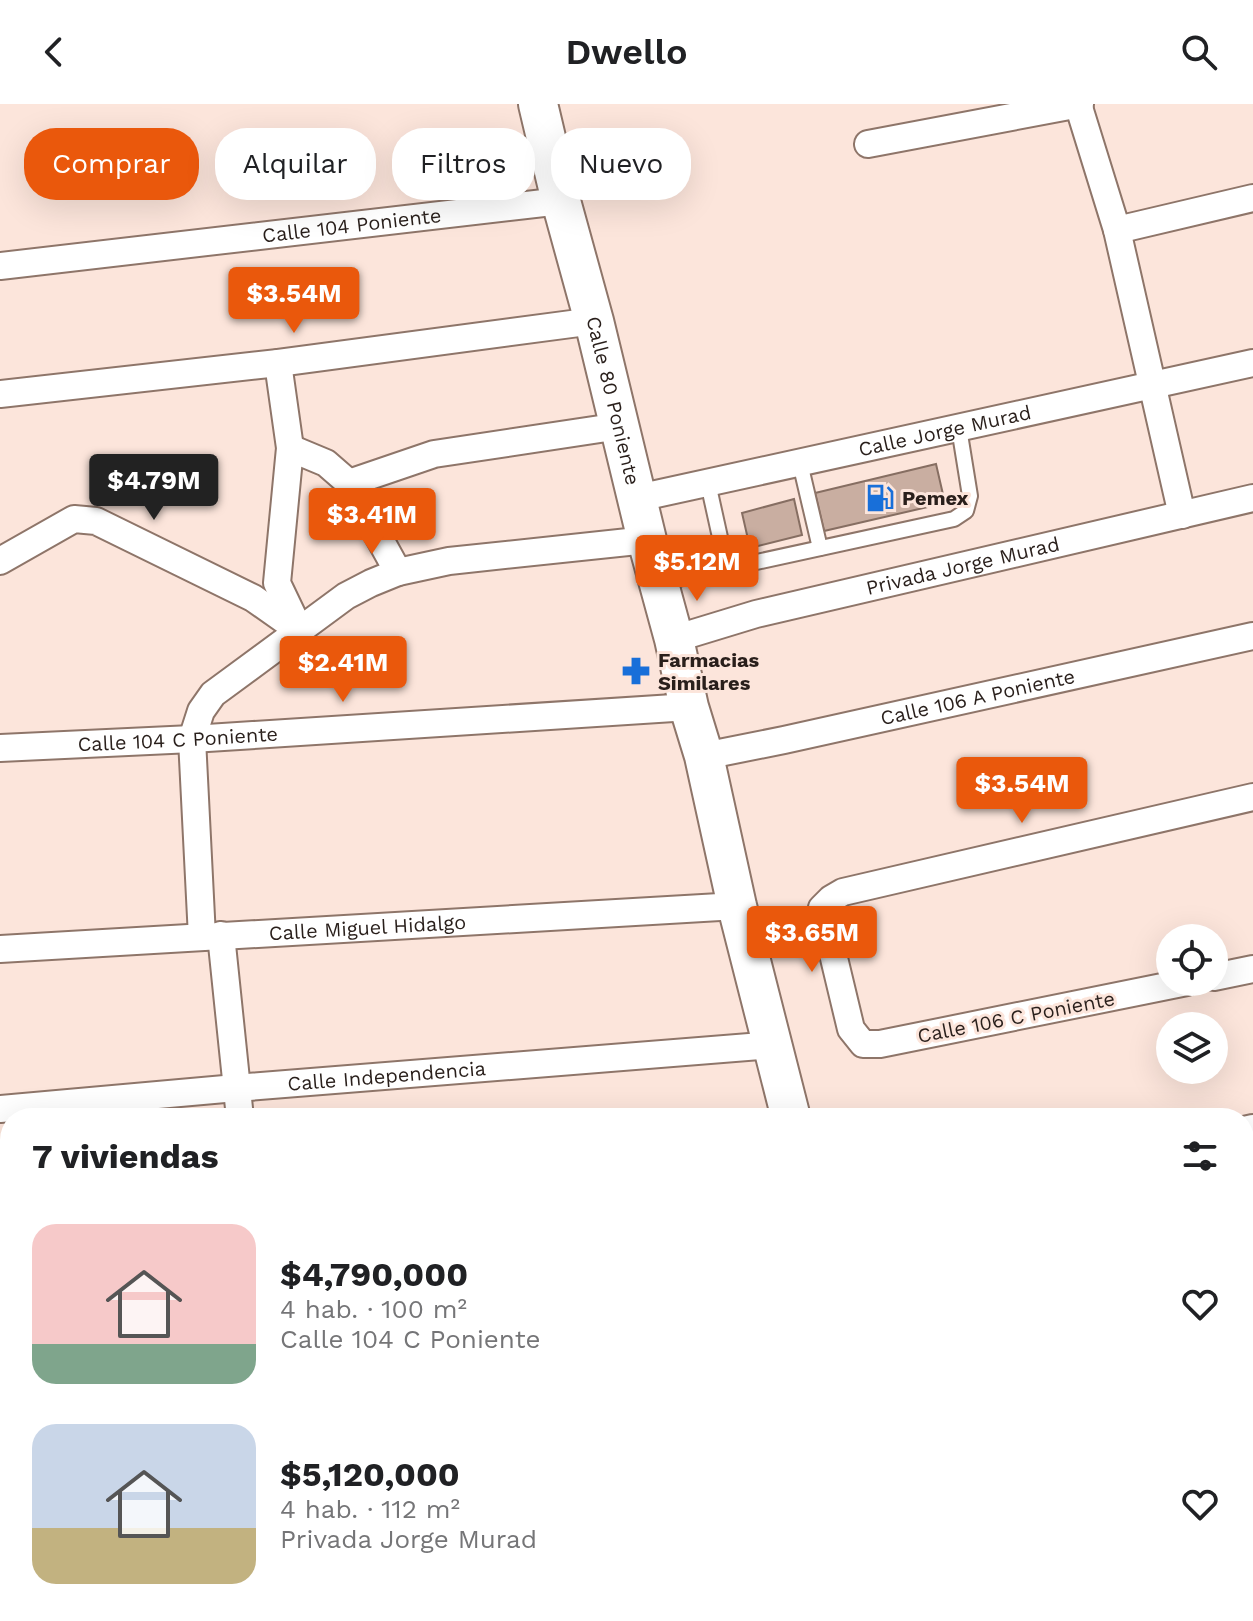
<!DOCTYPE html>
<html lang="es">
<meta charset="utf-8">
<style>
body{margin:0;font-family:"Work Sans",sans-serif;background:#f2f2f2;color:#202124;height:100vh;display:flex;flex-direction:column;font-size:30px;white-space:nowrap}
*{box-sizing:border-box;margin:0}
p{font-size:26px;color:#757577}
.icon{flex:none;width:44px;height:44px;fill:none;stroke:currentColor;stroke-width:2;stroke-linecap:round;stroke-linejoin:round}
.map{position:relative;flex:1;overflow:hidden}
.panel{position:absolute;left:0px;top:1004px;width:1254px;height:514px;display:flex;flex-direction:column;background:#fff;border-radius:32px 32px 0 0;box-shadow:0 8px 32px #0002}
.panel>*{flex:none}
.top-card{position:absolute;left:24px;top:24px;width:800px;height:72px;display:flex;gap:16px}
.buttons{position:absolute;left:1156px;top:820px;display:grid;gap:16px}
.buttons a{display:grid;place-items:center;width:72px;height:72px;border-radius:50%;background:#fff;box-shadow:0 8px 32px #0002;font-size:40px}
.price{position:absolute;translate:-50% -68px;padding:0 18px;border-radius:8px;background:#ea580c;color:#fff;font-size:26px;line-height:52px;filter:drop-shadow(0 2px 4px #0008)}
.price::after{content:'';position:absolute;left:50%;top:48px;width:24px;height:18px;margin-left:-12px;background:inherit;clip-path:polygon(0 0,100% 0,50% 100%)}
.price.current{background:#222;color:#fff}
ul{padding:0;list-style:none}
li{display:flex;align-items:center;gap:24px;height:200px;padding:0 32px}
li span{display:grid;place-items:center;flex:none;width:224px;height:160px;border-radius:24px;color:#555}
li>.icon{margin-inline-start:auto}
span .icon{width:96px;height:96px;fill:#fffc;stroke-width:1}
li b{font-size:34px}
h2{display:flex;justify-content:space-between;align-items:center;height:96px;padding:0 32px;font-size:34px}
.tag{padding:0 28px;border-radius:32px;background:#fff;box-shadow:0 8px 32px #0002;font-size:28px;line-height:72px}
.tag.current{background:#ea580c;color:#fff}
header{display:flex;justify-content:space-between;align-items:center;height:104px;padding:0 32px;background:#fff;font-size:36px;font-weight:600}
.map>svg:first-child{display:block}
.building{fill:#c9aea1;stroke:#866e62;stroke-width:2}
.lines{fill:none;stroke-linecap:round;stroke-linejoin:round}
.lane-casing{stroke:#8e7569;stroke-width:18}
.street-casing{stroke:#8e7569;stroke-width:30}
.secondary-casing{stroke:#8e7569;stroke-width:42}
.lane{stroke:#fff;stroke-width:14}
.street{stroke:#fff;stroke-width:26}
.secondary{stroke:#fff;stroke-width:38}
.labels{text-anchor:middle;stroke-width:6;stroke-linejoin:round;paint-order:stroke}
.street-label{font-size:20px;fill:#291f1b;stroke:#fce5db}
.poi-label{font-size:20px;font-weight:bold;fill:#291f1b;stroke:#fce5db;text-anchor:start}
</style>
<header><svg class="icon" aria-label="back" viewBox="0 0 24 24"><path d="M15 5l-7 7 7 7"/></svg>Dwello<svg class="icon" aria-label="search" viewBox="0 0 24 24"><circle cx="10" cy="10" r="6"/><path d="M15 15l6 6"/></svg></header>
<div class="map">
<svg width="1253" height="1517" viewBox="0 0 1253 1517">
<rect width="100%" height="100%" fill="#fce5db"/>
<!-- building -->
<g class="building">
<path d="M936,360L945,399L824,427L815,389Z"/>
<path d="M794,395L802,431L750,444L742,409Z"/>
</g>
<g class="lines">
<defs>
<g id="lane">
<path d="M800,359L820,444"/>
<path d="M708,379L727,465"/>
<path d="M660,479L954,415L966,407L970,392L959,324"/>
</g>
<g id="street">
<path d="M1078,0L1117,126L1182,411"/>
<path d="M868,40L1080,0"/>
<path d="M1117,126L1253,94"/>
<path id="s1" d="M0,162L561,97"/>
<path d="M278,259L290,344L277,479L299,525"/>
<path d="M0,290L278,259L594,217"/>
<path d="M290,344L326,359L349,379L398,468"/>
<path d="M349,379L434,350L620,322"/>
<path id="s2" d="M638,394L1253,259"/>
<path d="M0,457L74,415L96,417L253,494L300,527"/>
<path id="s3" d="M674,535L756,510L1253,394"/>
<path id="s4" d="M0,644L192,635L689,603"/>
<path id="s5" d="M704,652L784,636L1253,532"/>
<path d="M221,831L240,1014"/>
<path d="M202,833L192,635L201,607L213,590L346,492L371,479L398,468L449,457L647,436"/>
<path id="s6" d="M0,845L737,802"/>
<path d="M1214,873L1253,865"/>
<path d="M1187,878L880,940H863L851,925L822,804L831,795L843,788L1253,693"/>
<path id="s7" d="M0,1005L236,984L773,941"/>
<path d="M1244,1026L1253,1024"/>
<path d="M1246,1119L1253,1159"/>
<path d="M0,1249L10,1248"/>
<path d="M0,1421L10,1420"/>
<path d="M1244,1444L1253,1442"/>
<path d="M1244,1475L1253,1473"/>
<path d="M1004,1508L1006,1517"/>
<path d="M1177,1508L1179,1517"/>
<path d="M1037,1517L1081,1508"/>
</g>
<g id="secondary">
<path id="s8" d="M538,0L561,97L594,217L647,436L674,535L689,603L704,652L737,802L791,1014"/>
<path d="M778,1517L891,1508"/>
</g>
</defs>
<!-- lane casing -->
<use href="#lane" class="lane-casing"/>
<!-- street casing -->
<use href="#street" class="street-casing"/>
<!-- secondary casing -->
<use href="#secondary" class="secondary-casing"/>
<!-- lane -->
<use href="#lane" class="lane"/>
<!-- street -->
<use href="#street" class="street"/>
<!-- secondary -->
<use href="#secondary" class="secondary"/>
</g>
<!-- icons -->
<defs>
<symbol id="fuel-bare" viewBox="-9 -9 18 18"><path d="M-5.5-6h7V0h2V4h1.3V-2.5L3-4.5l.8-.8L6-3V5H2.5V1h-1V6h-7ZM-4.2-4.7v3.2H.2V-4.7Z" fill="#186fd9" stroke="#fce5db" stroke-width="2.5" paint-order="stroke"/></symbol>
<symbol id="pharmacy-bare" viewBox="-9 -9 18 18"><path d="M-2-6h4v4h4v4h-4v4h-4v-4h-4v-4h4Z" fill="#186fd9" stroke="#fce5db" stroke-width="2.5" paint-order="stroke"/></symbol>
</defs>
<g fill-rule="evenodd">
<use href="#fuel-bare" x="860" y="374" width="40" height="40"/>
<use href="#pharmacy-bare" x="616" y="547" width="40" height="40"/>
</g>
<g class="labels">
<!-- street labels -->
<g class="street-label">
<text dy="7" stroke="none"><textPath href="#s1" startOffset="354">Calle 104 Poniente</textPath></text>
<text dy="7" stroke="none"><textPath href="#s8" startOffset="306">Calle 80 Poniente</textPath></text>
<text dy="7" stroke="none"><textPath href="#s2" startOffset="314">Calle Jorge Murad</textPath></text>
<text dy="7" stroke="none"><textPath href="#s3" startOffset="298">Privada Jorge Murad</textPath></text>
<text dy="7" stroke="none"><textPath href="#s5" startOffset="280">Calle 106 A Poniente</textPath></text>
<text dy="7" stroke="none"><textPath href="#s4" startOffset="178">Calle 104 C Poniente</textPath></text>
<text dy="7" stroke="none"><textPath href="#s6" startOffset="368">Calle Miguel Hidalgo</textPath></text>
<text transform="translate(1016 913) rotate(-11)" y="7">Calle 106 C Poniente</text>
<text dy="7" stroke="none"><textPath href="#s7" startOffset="388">Calle Independencia</textPath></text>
</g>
<!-- poi labels -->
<g class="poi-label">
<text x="902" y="401">Pemex</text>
<text x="658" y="563">Farmacias<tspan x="658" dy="23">Similares</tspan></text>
</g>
</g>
</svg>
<div class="buttons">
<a><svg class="icon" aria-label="locate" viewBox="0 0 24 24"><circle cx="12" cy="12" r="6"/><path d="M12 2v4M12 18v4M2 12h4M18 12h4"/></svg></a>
<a><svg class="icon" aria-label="layers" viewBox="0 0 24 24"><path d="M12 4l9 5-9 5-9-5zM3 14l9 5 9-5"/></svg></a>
</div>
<b class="price" style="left:294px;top:231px">$3.54M</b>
<b class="price current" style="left:154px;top:418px">$4.79M</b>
<b class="price" style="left:372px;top:452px">$3.41M</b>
<b class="price" style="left:697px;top:499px">$5.12M</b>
<b class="price" style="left:343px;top:600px">$2.41M</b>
<b class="price" style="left:1022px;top:721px">$3.54M</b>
<b class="price" style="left:812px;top:870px">$3.65M</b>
<div class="top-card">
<a class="tag current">Comprar</a>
<a class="tag">Alquilar</a>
<a class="tag">Filtros</a>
<a class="tag">Nuevo</a>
</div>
<section class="panel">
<h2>7 viviendas<svg class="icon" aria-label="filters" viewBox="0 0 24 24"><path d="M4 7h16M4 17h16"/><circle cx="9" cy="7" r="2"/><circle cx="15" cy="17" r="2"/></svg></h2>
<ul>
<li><span style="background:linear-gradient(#f6c9c9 75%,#7fa58c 0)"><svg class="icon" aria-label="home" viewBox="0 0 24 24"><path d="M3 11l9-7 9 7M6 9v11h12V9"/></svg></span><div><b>$4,790,000</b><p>4 hab. · 100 m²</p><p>Calle 104 C Poniente</p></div><svg class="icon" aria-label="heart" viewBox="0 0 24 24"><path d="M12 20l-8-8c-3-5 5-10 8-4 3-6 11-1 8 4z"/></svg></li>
<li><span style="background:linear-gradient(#c9d6e8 65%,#c2b280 0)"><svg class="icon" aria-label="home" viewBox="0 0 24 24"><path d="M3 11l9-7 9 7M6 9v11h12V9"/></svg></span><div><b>$5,120,000</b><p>4 hab. · 112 m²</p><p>Privada Jorge Murad</p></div><svg class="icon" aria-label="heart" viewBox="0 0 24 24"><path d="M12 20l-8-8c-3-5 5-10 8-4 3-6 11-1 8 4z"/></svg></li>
</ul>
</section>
</div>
